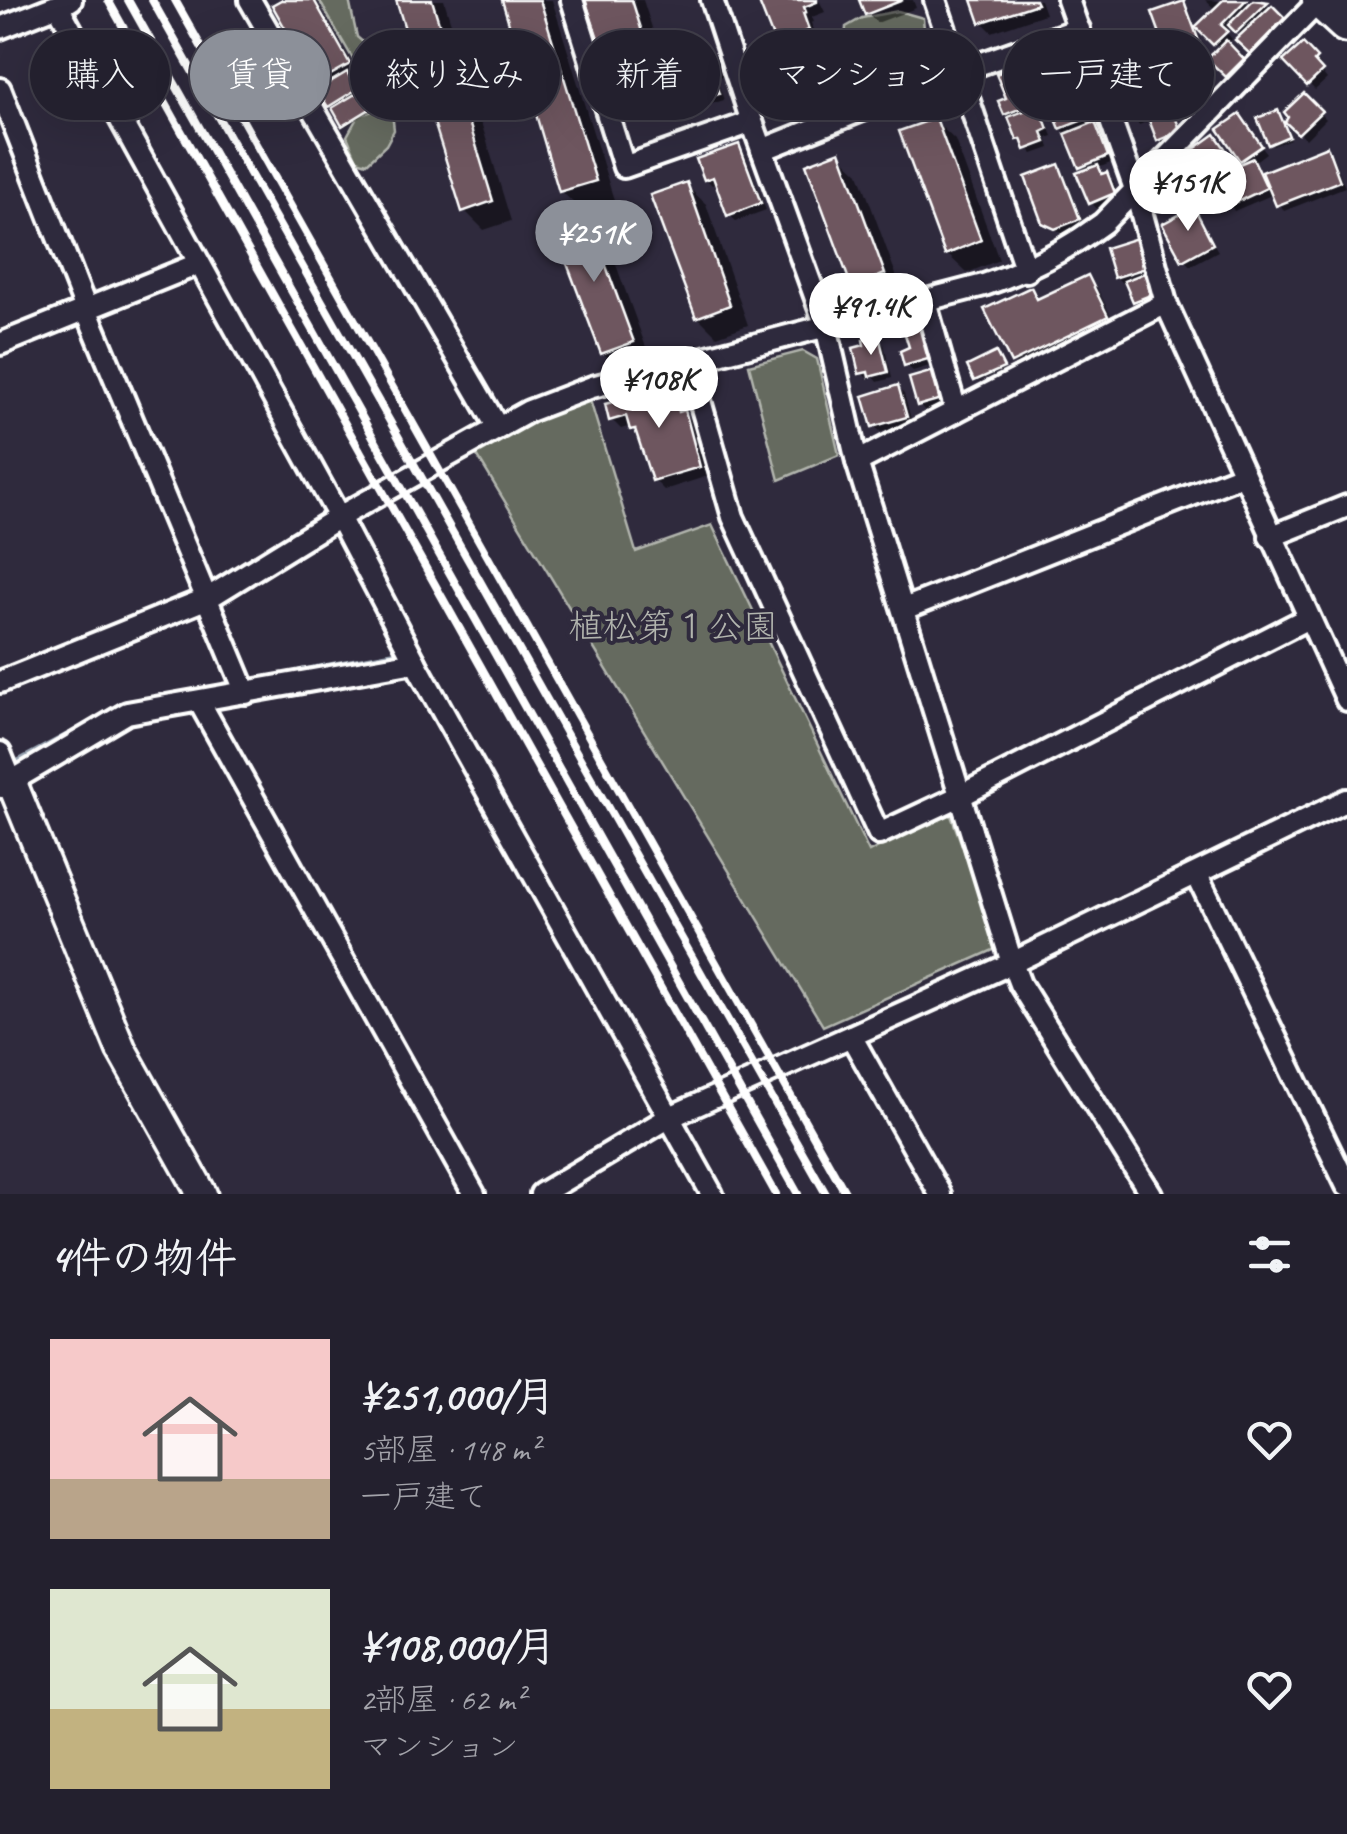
<!DOCTYPE html>
<html lang="ja">
<meta charset="utf-8">
<style>
body{margin:0;font-family:Caveat,"Klee One",sans-serif;background:#2f2d3a;color:#f1f3f6;height:100vh;display:flex;flex-direction:column;font-size:38px;white-space:nowrap}
*{box-sizing:border-box;margin:0}
p{font-size:32px;color:#a3a3aa}
.icon{flex:none;width:55px;height:55px;fill:none;stroke:currentColor;stroke-width:2;stroke-linecap:round;stroke-linejoin:round}
.map{position:relative;height:1194px;overflow:hidden}
.sheet{display:flex;flex-direction:column;background:#23202e;flex:1}
.sheet>*{flex:none}
.guide{position:absolute;left:30px;top:30px;width:1288px;height:90px;display:flex;gap:20px}
.price{position:absolute;translate:-50% -85px;padding:0 22px;border-radius:35px;background:#fff;color:#222;font-size:32px;line-height:65px;filter:drop-shadow(0 2px 5px #0008)}
.price::after{content:'';position:absolute;left:50%;top:60px;width:30px;height:22px;margin-left:-15px;background:inherit;clip-path:polygon(0 0,100% 0,50% 100%)}
.price.current{background:#8c9099;color:#fff}
ul{padding:0;list-style:none}
li{display:flex;align-items:center;gap:30px;height:250px;padding:0 50px}
li span{display:grid;place-items:center;flex:none;width:280px;height:200px;border-radius:0px;color:#555}
li>.icon{margin-inline-start:auto}
span .icon{width:120px;height:120px;fill:#fffc;stroke-width:1}
li b{font-size:42px}
h2{display:flex;justify-content:space-between;align-items:center;height:120px;padding:0 50px;font-size:42px}
.chip{padding:0 35px;border-radius:45px;background:#23202e;box-shadow:0 10px 40px #0002,0 0 0 2px #403e4a;font-size:35px;line-height:90px}
.chip.current{background:#8c9099;color:#fff}
.map>svg:first-child{display:block}
.green{fill:#656b5e;stroke:#b2b5ae;stroke-width:2.5}
.shadow{fill:#0007}
.lines{fill:none;stroke-linecap:round;stroke-linejoin:round}
.stream{stroke:#96a2b0;stroke-width:8}
.building{fill:#6e575f;stroke:#fff;stroke-width:2.5}
.street-casing{stroke:#fff;stroke-width:28}
.secondary-casing{stroke:#fff;stroke-width:35}
.highway-casing{stroke:#fff;stroke-width:45}
.street{stroke:#2f2a3d;stroke-width:20}
.secondary{stroke:#2f2a3d;stroke-width:28}
.highway{stroke:#2f2a3d;stroke-width:38}
.rail{stroke:#fff;stroke-width:8}
.labels{text-anchor:middle;stroke-width:8;stroke-linejoin:round;paint-order:stroke}
.park-label{font-size:35px;fill:#b2b5ae;stroke:#2f2a3d}
</style>
<div class="map">
<svg width="1347" height="1194" viewBox="0 0 1347 1194">
<rect width="100%" height="100%" fill="#2f2a3d"/>
<filter id="ink" filterUnits="userSpaceOnUse"><feTurbulence type="fractalNoise" baseFrequency=".01" numOctaves="2"/><feDisplacementMap in="SourceGraphic" scale="20" xChannelSelector="R" yChannelSelector="G"/><feConvolveMatrix kernelMatrix="1 2 1 2 8 2 1 2 1" color-interpolation-filters="sRGB"/></filter>
<g filter="url(#ink)">
<!-- green -->
<g class="green">
<path d="M319,0H349L357,37L373,51L391,103L394,130L386,145L367,163L357,160L347,136L358,116L372,111L373,94Z"/>
<path d="M898,11L923,18L925,40L917,52L920,70L892,80L877,46L845,44L846,27L862,18Z"/>
<path d="M803,351L817,359L839,455L779,480L749,365Z"/>
<path d="M590,400L636,552L712,525L869,852L949,810L1000,947L823,1026L476,454L548,412Z"/>
</g>
<!-- shadow -->
<g class="shadow">
<path d="M286,0H316L358,74L350,79L373,110L346,126L344,124L318,82Z"/>
<path d="M398,0H444L511,221L484,230L464,210Z"/>
<path d="M505,0H552L614,200L581,210L561,191Z"/>
<path d="M588,0H643L669,80L632,92L612,72Z"/>
<path d="M760,0H819L825,12L812,17L814,22L811,23L817,37L821,36L827,42L834,59L805,72L792,50L787,52L777,42Z"/>
<path d="M862,0H913L916,8L877,23L867,13Z"/>
<path d="M975,0H1040L1045,14L992,32L982,22Z"/>
<path d="M1205,0L1254,3L1263,0L1291,28L1258,60L1239,40L1243,36L1233,25L1226,32L1232,39L1226,44L1245,63L1230,78L1211,59L1220,49L1199,27L1216,10Z"/>
<path d="M1183,3L1189,10L1204,50L1186,57L1193,64L1207,95L1186,104L1180,98L1178,62L1170,54Z"/>
<path d="M1303,46L1321,66L1318,68L1327,79L1315,90L1287,61Z"/>
<path d="M702,48L717,63L722,76L716,78L724,100L692,110L686,104Z"/>
<path d="M871,53L877,59L889,91L855,104L849,98Z"/>
<path d="M1078,59L1095,92L1086,95L1092,102L1100,121L1093,124L1101,131L1113,162L1098,168L1113,181L1120,200L1097,209L1091,202L1086,172L1062,127L1070,102L1064,96Z"/>
<path d="M1021,66L1027,72L1053,136L1047,138L1050,148L1033,154L1019,139L1006,114Z"/>
<path d="M1157,78L1163,84L1175,110L1170,112L1182,133L1162,142L1151,120L1139,125L1133,119L1122,93Z"/>
<path d="M1304,96L1326,119L1306,139L1289,121Z"/>
<path d="M1280,115L1290,139L1273,146L1271,144Z"/>
<path d="M935,121L955,140L999,260L967,273L947,254Z"/>
<path d="M1245,123L1266,153L1254,162L1262,174L1326,149L1332,155L1345,187L1284,211L1274,194L1234,211L1216,178L1210,183L1204,176L1221,144L1238,167L1246,163L1242,159Z"/>
<path d="M739,147L745,154L766,210L736,221L729,215L717,183L712,185L706,179Z"/>
<path d="M839,154L859,173L903,294L874,306L854,287Z"/>
<path d="M1058,167L1064,173L1084,225L1063,234L1044,221Z"/>
<path d="M686,185L706,204L748,325L717,336L698,317Z"/>
<path d="M1193,210L1218,251L1190,266L1184,259Z"/>
<path d="M587,220L607,240L651,361L623,372L603,353Z"/>
<path d="M1139,240L1154,273L1145,276L1153,296L1137,303L1127,282L1122,283L1116,277Z"/>
<path d="M1087,278L1097,288L1116,326L1023,371L1013,362L1030,290L1041,300Z"/>
<path d="M906,330L939,363L913,371L906,365L912,349Z"/>
<path d="M878,339L884,345L892,378L878,382L874,377L868,379L862,373Z"/>
<path d="M998,358L1004,370L978,382L976,380Z"/>
<path d="M936,373L949,404L925,411L919,404Z"/>
<path d="M898,388L904,394L912,423L881,432L874,426Z"/>
<path d="M671,389L681,399L685,414L694,422L708,476L664,490L654,480L640,437L631,426L621,429L611,419Z"/>
</g>
<g class="lines">
<!-- stream -->
<g class="stream">
<path d="M301,672L395,654"/>
<path d="M10,767L68,736"/>
</g>
</g>
<!-- building -->
<g class="building">
<path d="M281,0H314L350,64L316,83L272,5Z"/>
<path d="M396,0H432L493,201L462,212Z"/>
<path d="M502,0H540L596,181L559,192Z"/>
<path d="M585,0H632L651,60L610,74Z"/>
<path d="M758,0H817V2L804,7L806,12L803,13L809,30L775,43Z"/>
<path d="M859,0H903L865,15Z"/>
<path d="M972,0H1035L1037,4L980,23Z"/>
<path d="M1223,0H1246L1221,25L1228,31L1213,45L1195,27Z"/>
<path d="M1253,0L1268,2L1236,33L1228,25Z"/>
<path d="M1184,1L1200,44L1168,56L1152,12Z"/>
<path d="M1272,5L1287,20L1251,55L1235,40Z"/>
<path d="M821,33L830,53L796,67L788,47Z"/>
<path d="M1226,40L1244,59L1226,77L1207,59Z"/>
<path d="M1303,43L1317,58L1314,61L1323,71L1307,86L1283,61Z"/>
<path d="M703,45L707,56L711,54L717,69L712,72L719,94L684,105L668,56Z"/>
<path d="M871,50L885,84L847,99L833,64Z"/>
<path d="M1188,55L1203,88L1178,99L1163,66Z"/>
<path d="M1079,56L1090,85L1062,97L1054,78L1060,76L1056,66Z"/>
<path d="M1022,63L1037,102L1004,115L998,101L1006,98L996,74Z"/>
<path d="M347,72L357,89L328,107L317,90Z"/>
<path d="M1158,75L1170,104L1130,120L1119,92Z"/>
<path d="M362,90L373,107L342,126L332,108Z"/>
<path d="M1087,93L1096,115L1060,129L1051,107Z"/>
<path d="M1304,93L1322,111L1298,134L1285,122L1288,117L1284,112Z"/>
<path d="M1039,105L1048,129L1042,132L1046,142L1025,150L1021,139L1017,140L1008,117Z"/>
<path d="M1172,110L1181,131L1157,141L1149,120Z"/>
<path d="M1278,110L1289,136L1268,145L1257,118Z"/>
<path d="M1240,114L1262,146L1240,161L1218,129Z"/>
<path d="M936,118L981,240L945,255L899,131Z"/>
<path d="M1095,122L1108,156L1079,168L1065,134Z"/>
<path d="M1215,134L1231,157L1202,178L1186,155Z"/>
<path d="M739,144L761,203L727,216L713,177L704,180L696,159Z"/>
<path d="M1327,146L1340,181L1276,206L1262,172Z"/>
<path d="M840,151L885,274L852,288L806,164Z"/>
<path d="M1253,158L1267,188L1226,207L1212,176Z"/>
<path d="M1059,164L1080,219L1055,229L1042,223L1025,177Z"/>
<path d="M1098,165L1102,174L1107,172L1115,193L1089,204L1076,173Z"/>
<path d="M687,182L730,305L696,318L650,195Z"/>
<path d="M1194,207L1213,244L1182,261L1162,224Z"/>
<path d="M588,217L634,342L601,354L554,229Z"/>
<path d="M1140,237L1149,267L1114,278L1105,248Z"/>
<path d="M1144,273L1153,294L1133,302L1124,281Z"/>
<path d="M1088,275L1108,316L1011,363L984,309L1031,287L1037,299Z"/>
<path d="M920,323L935,357L904,366L900,351L909,347L903,328Z"/>
<path d="M879,336L888,372L869,377L868,372L859,374L853,348L864,345L863,340Z"/>
<path d="M996,352L1004,368L974,381L967,366Z"/>
<path d="M937,370L945,398L917,406L909,378Z"/>
<path d="M898,385L907,417L872,427L863,396Z"/>
<path d="M671,386L679,412L685,410L700,467L652,481L635,429L630,430L626,416L609,421L605,404Z"/>
</g>
<g class="lines">
<defs>
<g id="street">
<path d="M250,0L498,428"/>
<path d="M572,0L624,167L752,122"/>
<path d="M712,0L752,122L826,326L857,462L1012,963L1020,984L1151,1194"/>
<path d="M935,0L1026,271"/>
<path d="M1068,0L1135,189L1166,303L1347,700"/>
<path d="M58,6L339,517L415,662L712,1194"/>
<path d="M0,28L71,0"/>
<path d="M0,89L86,309L246,693"/>
<path d="M762,150L960,71L1079,29"/>
<path d="M925,301L956,411"/>
<path d="M0,344L198,264"/>
<path d="M689,362L733,517L879,834L960,796L1308,618"/>
<path d="M857,462L1166,303"/>
<path d="M1270,537L1347,506"/>
<path d="M904,609L1242,475"/>
<path d="M0,682L208,598L339,517L529,411L592,387L984,285C1029,270 1065,251 1103,223L1320,0"/>
<path d="M200,703L474,1194"/>
<path d="M0,753L12,783"/>
<path d="M2,787L127,713L415,662"/>
<path d="M1197,875L1347,1186"/>
<path d="M541,1194L670,1117L851,1036"/>
<path d="M940,1194L851,1036L1012,963L1347,800"/>
</g>
<path id="secondary" d="M12,783L121,1049L202,1194"/>
<path id="highway" d="M1322,0L1347,23"/>
</defs>
<!-- street casing -->
<use href="#street" class="street-casing"/>
<!-- secondary casing -->
<use href="#secondary" class="secondary-casing"/>
<!-- highway casing -->
<use href="#highway" class="highway-casing"/>
<!-- street -->
<use href="#street" class="street"/>
<!-- secondary -->
<use href="#secondary" class="secondary"/>
<!-- highway -->
<use href="#highway" class="highway"/>
<!-- rail -->
<g class="rail">
<path d="M108,0L776,1194"/>
<path d="M128,0L798,1194"/>
<path d="M152,0L826,1194"/>
<path d="M175,0L846,1194"/>
</g>
</g>
</g>
<g class="labels">
<!-- park labels -->
<g class="park-label">
<text x="673" y="638">植松第１公園</text>
</g>
</g>
</svg>
<b class="price" style="left:1188px;top:234px">¥151K</b>
<b class="price current" style="left:594px;top:285px">¥251K</b>
<b class="price" style="left:871px;top:358px">¥91.4K</b>
<b class="price" style="left:659px;top:431px">¥108K</b>
<div class="guide">
<a class="chip">購入</a>
<a class="chip current">賃貸</a>
<a class="chip">絞り込み</a>
<a class="chip">新着</a>
<a class="chip">マンション</a>
<a class="chip">一戸建て</a>
</div>
</div>
<section class="sheet">
<h2>4件の物件<svg class="icon" aria-label="filters" viewBox="0 0 24 24"><path d="M4 7h16M4 17h16"/><circle cx="9" cy="7" r="2"/><circle cx="15" cy="17" r="2"/></svg></h2>
<ul>
<li><span style="background:linear-gradient(#f6c9c9 70%,#b9a48a 0)"><svg class="icon" aria-label="home" viewBox="0 0 24 24"><path d="M3 11l9-7 9 7M6 9v11h12V9"/></svg></span><div><b>¥251,000/月</b><p>5部屋 · 148 m²</p><p>一戸建て</p></div><svg class="icon" aria-label="heart" viewBox="0 0 24 24"><path d="M12 20l-8-8c-3-5 5-10 8-4 3-6 11-1 8 4z"/></svg></li>
<li><span style="background:linear-gradient(#dfe7d0 60%,#c2b280 0)"><svg class="icon" aria-label="home" viewBox="0 0 24 24"><path d="M3 11l9-7 9 7M6 9v11h12V9"/></svg></span><div><b>¥108,000/月</b><p>2部屋 · 62 m²</p><p>マンション</p></div><svg class="icon" aria-label="heart" viewBox="0 0 24 24"><path d="M12 20l-8-8c-3-5 5-10 8-4 3-6 11-1 8 4z"/></svg></li>
</ul>
</section>
